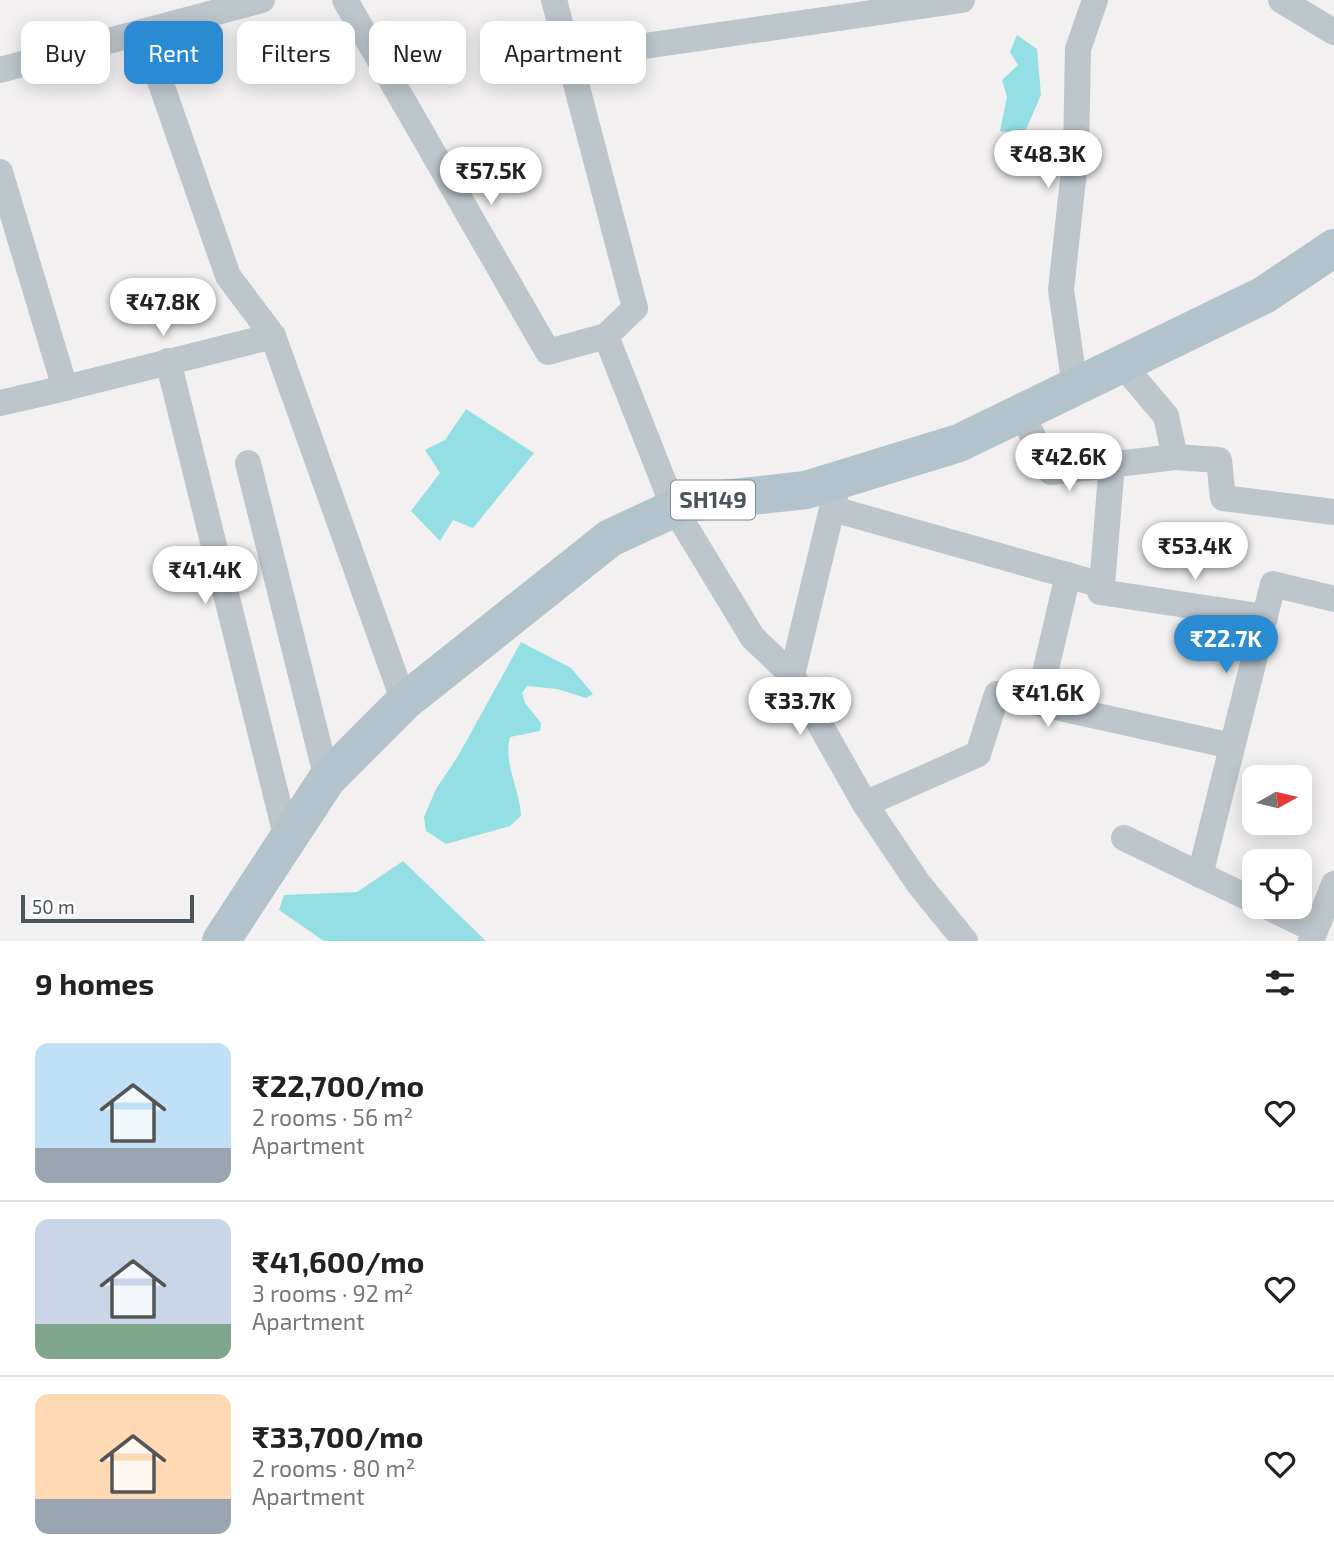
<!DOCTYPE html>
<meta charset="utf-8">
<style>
body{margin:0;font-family:"Exo 2",sans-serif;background:#f6f6f6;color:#222;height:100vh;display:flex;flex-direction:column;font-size:26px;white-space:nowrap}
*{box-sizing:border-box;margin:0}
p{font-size:23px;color:#767676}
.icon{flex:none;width:38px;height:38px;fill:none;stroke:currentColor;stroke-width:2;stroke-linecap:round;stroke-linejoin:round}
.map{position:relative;height:941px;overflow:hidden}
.drawer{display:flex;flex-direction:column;background:#fff;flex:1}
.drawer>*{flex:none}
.guide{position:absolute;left:21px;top:21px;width:700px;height:63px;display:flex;gap:14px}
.needle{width:46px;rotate:82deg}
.buttons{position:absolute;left:1242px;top:765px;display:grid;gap:14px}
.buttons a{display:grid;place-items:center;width:70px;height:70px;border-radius:14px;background:#fff;box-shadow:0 4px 18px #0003;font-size:35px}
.scale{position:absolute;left:21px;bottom:18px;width:173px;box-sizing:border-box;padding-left:7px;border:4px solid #49555b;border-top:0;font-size:19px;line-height:24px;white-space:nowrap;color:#49555b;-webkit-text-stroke:5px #fff;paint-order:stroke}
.price{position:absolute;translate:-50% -60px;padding:0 16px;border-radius:24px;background:#fff;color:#222;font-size:23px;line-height:46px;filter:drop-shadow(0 2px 4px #0008)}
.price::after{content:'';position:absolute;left:50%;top:42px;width:21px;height:16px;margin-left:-10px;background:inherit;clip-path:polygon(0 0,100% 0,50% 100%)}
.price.current{background:#2a8bd2;color:#fff}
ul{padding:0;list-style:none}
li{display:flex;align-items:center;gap:21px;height:175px;padding:0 35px}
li+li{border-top:2px solid #e0e0e0}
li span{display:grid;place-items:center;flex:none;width:196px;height:140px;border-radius:14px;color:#555}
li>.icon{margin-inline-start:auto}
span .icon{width:84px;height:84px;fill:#fffc;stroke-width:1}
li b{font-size:30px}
h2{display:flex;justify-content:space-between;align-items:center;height:84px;padding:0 35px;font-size:30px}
.tag{padding:0 24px;border-radius:14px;background:#fff;box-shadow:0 4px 18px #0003;font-size:24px;line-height:63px}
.tag.current{background:#2a8bd2;color:#fff}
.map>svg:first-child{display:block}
.water{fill:#94dfe4}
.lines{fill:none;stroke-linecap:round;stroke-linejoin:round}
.minor{stroke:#bdc6cb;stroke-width:26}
.primary{stroke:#b2c3cc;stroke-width:38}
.labels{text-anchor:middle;stroke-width:6;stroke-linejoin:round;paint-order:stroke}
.shield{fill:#fff;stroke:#80888c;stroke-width:2}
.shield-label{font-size:23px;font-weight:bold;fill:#49555b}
</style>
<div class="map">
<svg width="1334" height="941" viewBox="0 0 1334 941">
<rect width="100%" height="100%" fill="#f2f0f0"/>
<!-- water -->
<g class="water">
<path d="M1017,35L1037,49L1041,95L1024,134L1000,131L1007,97L1002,80L1018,65L1010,52Z"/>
<path d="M466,409L534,453L473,528L453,520L440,541L411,511L440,473L425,450L445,440Z"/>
<path d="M521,642L571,668L593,694L586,698L557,689L527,686L522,693L525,703L541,723L540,731L510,737C503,764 520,789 521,816L510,826L446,844L426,831L424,817L436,789L458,756Z"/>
<path d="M403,861L486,941H324L279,910L284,895L357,892Z"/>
</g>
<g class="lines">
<!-- minor -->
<g class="minor">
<path d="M345,0L548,352L606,336"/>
<path d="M554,0L635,308L606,336L674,508L753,638L792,675L865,804L918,883L965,941"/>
<path d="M1281,0L1334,32"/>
<path d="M143,32L228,276L273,336L404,702"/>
<path d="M569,57L962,0"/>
<path d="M0,70L262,0"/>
<path d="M0,172L65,388L0,403"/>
<path d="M168,361L287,839"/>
<path d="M1122,364L1166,416L1175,457L1219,460L1223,498L1334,512"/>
<path d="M1075,387L1061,290L1076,152L1078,49L1095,0"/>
<path d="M65,388L273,336"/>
<path d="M1021,413L1051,472L1175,457"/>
<path d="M248,463L327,779"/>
<path d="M833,509L1102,585L1112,464"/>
<path d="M1068,575L1038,703L1232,746"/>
<path d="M1102,585L1100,592L1265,617"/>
<path d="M792,675L836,492"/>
<path d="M865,804L978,754L997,694L1038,703"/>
<path d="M1124,838L1255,901"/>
<path d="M1200,875L1273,584L1334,599"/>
<path d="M1266,906L1315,930"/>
<path d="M1311,941L1334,884"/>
</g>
<!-- primary -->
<path class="primary" d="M221,941L327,779L404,702L610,538L686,503L806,490L959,443L1264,295L1334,248"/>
</g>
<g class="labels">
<!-- shield labels -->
<rect class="shield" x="671" y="480.5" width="84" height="39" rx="5"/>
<g class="shield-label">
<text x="713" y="508">SH149</text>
</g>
</g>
</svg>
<div class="buttons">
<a><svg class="needle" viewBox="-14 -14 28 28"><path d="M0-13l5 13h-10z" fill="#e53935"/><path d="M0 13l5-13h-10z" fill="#767676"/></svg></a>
<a><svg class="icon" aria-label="locate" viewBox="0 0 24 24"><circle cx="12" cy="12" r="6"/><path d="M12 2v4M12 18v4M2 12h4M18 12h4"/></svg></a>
</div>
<div class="scale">50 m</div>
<b class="price" style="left:1048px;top:190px">₹48.3K</b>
<b class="price" style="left:491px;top:207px">₹57.5K</b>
<b class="price" style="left:163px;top:338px">₹47.8K</b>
<b class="price" style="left:1069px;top:493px">₹42.6K</b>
<b class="price" style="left:1195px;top:582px">₹53.4K</b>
<b class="price" style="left:205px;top:606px">₹41.4K</b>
<b class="price current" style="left:1226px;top:675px">₹22.7K</b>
<b class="price" style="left:1048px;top:729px">₹41.6K</b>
<b class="price" style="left:800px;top:737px">₹33.7K</b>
<div class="guide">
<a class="tag">Buy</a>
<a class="tag current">Rent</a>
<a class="tag">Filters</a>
<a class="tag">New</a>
<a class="tag">Apartment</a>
</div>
</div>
<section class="drawer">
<h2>9 homes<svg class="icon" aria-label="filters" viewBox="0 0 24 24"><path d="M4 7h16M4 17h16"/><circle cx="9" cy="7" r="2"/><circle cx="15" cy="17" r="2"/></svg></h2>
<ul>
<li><span style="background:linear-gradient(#bfe0f5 75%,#9aa5b1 0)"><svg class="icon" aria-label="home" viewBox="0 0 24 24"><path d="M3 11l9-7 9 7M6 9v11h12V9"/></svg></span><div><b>₹22,700/mo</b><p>2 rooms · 56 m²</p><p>Apartment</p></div><svg class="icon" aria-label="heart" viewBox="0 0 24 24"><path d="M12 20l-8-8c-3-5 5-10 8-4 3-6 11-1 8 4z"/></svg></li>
<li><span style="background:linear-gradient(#c9d6e8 75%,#7fa58c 0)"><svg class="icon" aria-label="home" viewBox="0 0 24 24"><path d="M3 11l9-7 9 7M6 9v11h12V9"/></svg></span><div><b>₹41,600/mo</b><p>3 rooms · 92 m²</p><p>Apartment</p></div><svg class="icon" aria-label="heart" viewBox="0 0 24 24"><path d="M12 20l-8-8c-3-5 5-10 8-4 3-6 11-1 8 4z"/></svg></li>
<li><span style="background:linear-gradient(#ffd9b3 75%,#9aa5b1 0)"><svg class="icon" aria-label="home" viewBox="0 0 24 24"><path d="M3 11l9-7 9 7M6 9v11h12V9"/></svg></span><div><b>₹33,700/mo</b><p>2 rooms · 80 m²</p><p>Apartment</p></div><svg class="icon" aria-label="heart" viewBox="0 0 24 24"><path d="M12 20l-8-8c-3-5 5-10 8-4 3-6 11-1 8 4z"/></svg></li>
</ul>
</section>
